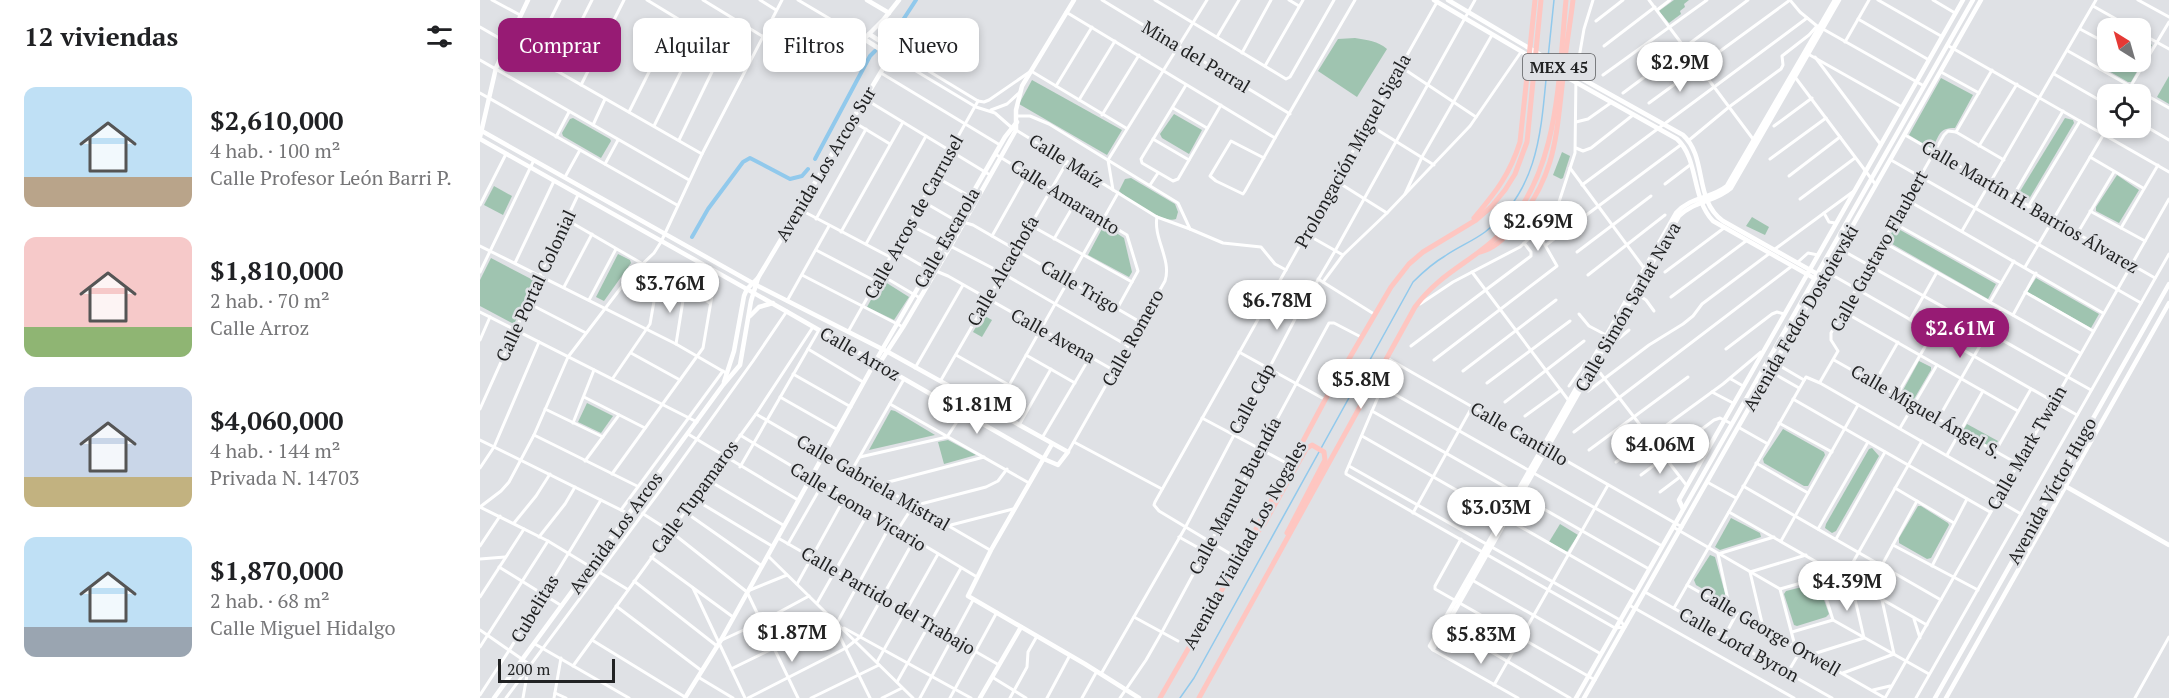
<!DOCTYPE html>
<html lang="es">
<meta charset="utf-8">
<style>
body{margin:0;font-family:"PT Serif",serif;background:#f2f2f2;color:#202124;height:100vh;display:flex;flex-direction:column;font-size:22px;white-space:nowrap}
*{box-sizing:border-box;margin:0}
p{font-size:20px;color:#757577}
.icon{flex:none;width:33px;height:33px;fill:none;stroke:currentColor;stroke-width:2;stroke-linecap:round;stroke-linejoin:round}
.map{position:relative;flex:1;overflow:hidden}
.details{display:flex;flex-direction:column;background:#fff;width:480px}
.details>*{flex:none}
.banner{position:absolute;left:18px;top:18px;width:570px;height:54px;display:flex;gap:12px}
.needle{width:39px;rotate:323deg}
.tools{position:absolute;left:1617px;top:18px;display:grid;gap:12px}
.tools a{display:grid;place-items:center;width:54px;height:54px;border-radius:12px;background:#fff;box-shadow:0 3px 9px #0003;font-size:30px}
.scale{position:absolute;left:18px;bottom:15px;width:117px;box-sizing:border-box;padding-left:6px;border:3px solid #212223;border-top:0;font-size:16px;line-height:21px;white-space:nowrap;color:#212223;-webkit-text-stroke:4px #dfe1e5;paint-order:stroke}
.price{position:absolute;translate:-50% -51px;padding:0 14px;border-radius:21px;background:#fff;color:#222;font-size:20px;line-height:39px;filter:drop-shadow(0 2px 3px #0008)}
.price::after{content:'';position:absolute;left:50%;top:36px;width:18px;height:14px;margin-left:-9px;background:inherit;clip-path:polygon(0 0,100% 0,50% 100%)}
.price.selected{background:#971b74;color:#fff}
ul{padding:0;list-style:none}
li{display:flex;align-items:center;gap:18px;height:150px;padding:0 24px}
li span{display:grid;place-items:center;flex:none;width:168px;height:120px;border-radius:12px;color:#555}
li>.icon{margin-inline-start:auto}
span .icon{width:72px;height:72px;fill:#fffc;stroke-width:1}
li b{font-size:26px}
h2{display:flex;justify-content:space-between;align-items:center;height:72px;padding:0 24px;font-size:26px}
.pill{padding:0 21px;border-radius:12px;background:#fff;box-shadow:0 3px 9px #0003;font-size:21px;line-height:54px}
.pill.selected{background:#971b74;color:#fff}
main{display:flex;flex:1;min-height:0}
.map>svg:first-child{display:block}
.green{fill:#9fc4b0}
.lines{fill:none;stroke-linecap:round;stroke-linejoin:round}
.stream{stroke:#91c9ec;stroke-width:1.5}
.canal{stroke:#91c9ec;stroke-width:4}
.street{stroke:#fff;stroke-width:3}
.secondary{stroke:#fff;stroke-width:4.5}
.highway{stroke:#fec6c1;stroke-width:5}
.labels{text-anchor:middle;stroke-width:5;stroke-linejoin:round;paint-order:stroke}
.shield{fill:#dfe1e5;stroke:#5a5b5d;stroke-width:1.5}
.shield-label{font-size:16px;font-weight:bold;fill:#212223}
.street-label{font-size:18px;fill:#212223;stroke:#dfe1e5}
</style>
<main>
<section class="details">
<h2>12 viviendas<svg class="icon" aria-label="filters" viewBox="0 0 24 24"><path d="M4 7h16M4 17h16"/><circle cx="9" cy="7" r="2"/><circle cx="15" cy="17" r="2"/></svg></h2>
<ul>
<li><span style="background:linear-gradient(#bfe0f5 75%,#b9a48a 0)"><svg class="icon" aria-label="home" viewBox="0 0 24 24"><path d="M3 11l9-7 9 7M6 9v11h12V9"/></svg></span><div><b>$2,610,000</b><p>4 hab. · 100 m²</p><p>Calle Profesor León Barri P.</p></div></li>
<li><span style="background:linear-gradient(#f6c9c9 75%,#8fb573 0)"><svg class="icon" aria-label="home" viewBox="0 0 24 24"><path d="M3 11l9-7 9 7M6 9v11h12V9"/></svg></span><div><b>$1,810,000</b><p>2 hab. · 70 m²</p><p>Calle Arroz</p></div></li>
<li><span style="background:linear-gradient(#c9d6e8 75%,#c2b280 0)"><svg class="icon" aria-label="home" viewBox="0 0 24 24"><path d="M3 11l9-7 9 7M6 9v11h12V9"/></svg></span><div><b>$4,060,000</b><p>4 hab. · 144 m²</p><p>Privada N. 14703</p></div></li>
<li><span style="background:linear-gradient(#bfe0f5 75%,#9aa5b1 0)"><svg class="icon" aria-label="home" viewBox="0 0 24 24"><path d="M3 11l9-7 9 7M6 9v11h12V9"/></svg></span><div><b>$1,870,000</b><p>2 hab. · 68 m²</p><p>Calle Miguel Hidalgo</p></div></li>
</ul>
</section>
<div class="map">
<svg width="1689" height="698" viewBox="0 0 1689 698">
<rect width="100%" height="100%" fill="#dfe1e5"/>
<!-- green -->
<g class="green">
<path d="M1194,0H1209L1204,4L1205,7L1200,11L1201,14L1189,23L1179,11Z"/>
<path d="M1661,37L1672,45L1651,82H1648L1627,70L1629,62H1660Z"/>
<path d="M875,38C887,40 898,41 907,49L877,97L838,71L858,39Z"/>
<path d="M1689,76V104L1677,97Z"/>
<path d="M1461,78L1493,95L1475,128C1458,128 1460,135 1452,149L1429,135Z"/>
<path d="M552,80L642,130L627,155L539,104Z"/>
<path d="M694,114L722,130L709,154L682,138L680,134Z"/>
<path d="M93,118L130,139L131,141L121,158L83,136L82,133L90,119Z"/>
<path d="M1585,118L1593,120L1594,123L1549,199L1546,201L1539,197V193Z"/>
<path d="M1082,152L1090,156L1083,178L1081,179L1073,175Z"/>
<path d="M1637,175L1659,190L1639,223L1616,211V207Z"/>
<path d="M651,178L695,204L698,212L696,219C683,224 649,200 639,191L645,179Z"/>
<path d="M14,186L32,196L23,215L4,205Z"/>
<path d="M1272,217L1289,227L1285,235L1266,226Z"/>
<path d="M624,225L644,238L652,272L649,277L608,255Z"/>
<path d="M1415,227L1516,284L1508,299L1407,241Z"/>
<path d="M138,254L150,260L151,263L124,301L116,297Z"/>
<path d="M11,258L53,280L35,322L32,323L0,306V280Z"/>
<path d="M164,269L175,274L171,302L146,290Z"/>
<path d="M1556,278L1619,314L1611,328L1547,292Z"/>
<path d="M402,280L429,297L414,320L387,307Z"/>
<path d="M503,315L512,320L502,337L493,332Z"/>
<path d="M1439,361L1451,367V370L1434,399L1422,396V392Z"/>
<path d="M107,403L133,416L121,433L98,422Z"/>
<path d="M411,410L415,411L455,435L389,450Z"/>
<path d="M1487,424L1518,441L1513,449L1482,432Z"/>
<path d="M1303,429L1344,452L1345,455L1328,486H1324L1284,463L1283,459Z"/>
<path d="M468,440L496,455L464,464L458,442Z"/>
<path d="M1392,448L1399,456L1356,531L1352,533L1345,528L1346,524L1389,449Z"/>
<path d="M1438,506H1441L1468,523L1469,525L1451,558L1447,559L1419,543V538Z"/>
<path d="M1251,518L1280,533L1281,537L1240,550L1235,547Z"/>
<path d="M1080,524L1098,535L1087,552L1069,542Z"/>
<path d="M1230,555L1235,557L1246,597L1242,600L1216,585L1214,580Z"/>
<path d="M1338,583L1349,614L1346,617L1317,626L1314,625L1304,594L1306,591Z"/>
</g>
<g class="lines">
<!-- stream -->
<g class="stream">
<path d="M1068,58L1074,0"/>
<path d="M700,698L714,678L933,282C943,272 953,263 965,256C978,247 993,241 1005,232C1059,190 1061,131 1067,69"/>
</g>
<!-- canal -->
<g class="canal">
<path d="M407,39L421,23L436,0"/>
<path d="M335,159L390,56L395,51"/>
<path d="M212,237L228,209L263,162L270,158L310,179L322,176L328,169"/>
</g>
<!-- street -->
<g class="street">
<path d="M12,0L40,15"/>
<path d="M167,0L269,62"/>
<path d="M223,0L282,36"/>
<path d="M280,0L296,10"/>
<path d="M318,0L384,39"/>
<path d="M622,0L810,114"/>
<path d="M675,0L806,79L810,77L854,0"/>
<path d="M809,0L819,6"/>
<path d="M1169,0L1273,139"/>
<path d="M1310,0L1320,12L1337,26"/>
<path d="M1398,0L1461,36"/>
<path d="M1453,0L1475,13"/>
<path d="M1658,0L1689,17"/>
<path d="M1613,6L1652,28"/>
<path d="M1177,10L1190,0"/>
<path d="M586,12L795,138L875,0"/>
<path d="M1378,19L1449,60"/>
<path d="M1116,21L1143,0"/>
<path d="M0,27L222,154"/>
<path d="M1343,29L1444,86"/>
<path d="M1600,29L1628,44"/>
<path d="M1660,33L1689,49"/>
<path d="M737,37L759,0"/>
<path d="M1365,42L1389,0"/>
<path d="M1467,45L1689,172"/>
<path d="M1124,46L1175,7"/>
<path d="M414,50L498,101"/>
<path d="M1588,51L1689,108"/>
<path d="M762,53L791,0"/>
<path d="M1328,54L1422,107"/>
<path d="M411,56L496,107L515,113L531,127L677,217L710,229"/>
<path d="M52,57L80,0"/>
<path d="M1335,57L1401,145"/>
<path d="M0,60L209,180"/>
<path d="M785,66L823,0"/>
<path d="M921,67L996,117"/>
<path d="M1620,69L1628,56"/>
<path d="M76,71L112,0"/>
<path d="M1461,72L1499,93"/>
<path d="M401,73L520,145"/>
<path d="M1574,74L1628,105"/>
<path d="M1123,75L1227,0"/>
<path d="M1315,77L1396,185"/>
<path d="M101,85L144,0"/>
<path d="M706,85L661,159L662,163L693,181L698,179L741,105"/>
<path d="M576,86L612,27"/>
<path d="M0,93L197,205"/>
<path d="M1143,93L1268,0"/>
<path d="M1646,94L1689,22"/>
<path d="M385,99L510,175"/>
<path d="M599,100L635,41"/>
<path d="M498,101L504,102L509,100L551,71L646,128"/>
<path d="M1169,103L1310,0"/>
<path d="M693,108L727,128"/>
<path d="M511,110L527,104L540,92"/>
<path d="M149,112L196,18"/>
<path d="M622,115L659,55"/>
<path d="M536,116H550L569,124L698,203L710,229L743,243L781,247L795,264L806,270"/>
<path d="M372,121L410,144"/>
<path d="M1096,122L1108,119L1132,102"/>
<path d="M1660,123L1689,140"/>
<path d="M888,124L954,165"/>
<path d="M113,125L125,99"/>
<path d="M174,126L220,33"/>
<path d="M1294,126L1332,98"/>
<path d="M1476,132L1524,160"/>
<path d="M1425,135L1675,278"/>
<path d="M76,137L89,112"/>
<path d="M673,139L709,160"/>
<path d="M199,140L244,47"/>
<path d="M1208,141L1249,107L1301,69L1303,65L1302,56L1329,35L1337,26"/>
<path d="M1499,146L1537,84"/>
<path d="M1096,148L1103,151L1111,148L1153,115"/>
<path d="M515,154L647,235L658,271L637,309"/>
<path d="M1610,157L1663,188"/>
<path d="M784,158L751,141L730,176L736,181L763,194L765,191L795,138"/>
<path d="M1290,159L1346,118"/>
<path d="M1411,160L1661,303"/>
<path d="M125,164L138,140"/>
<path d="M1090,168L1164,268"/>
<path d="M1309,176L1360,137"/>
<path d="M85,177L100,150"/>
<path d="M456,177L491,197"/>
<path d="M856,181L907,213"/>
<path d="M1185,184L1210,165"/>
<path d="M670,185L678,173"/>
<path d="M1102,185L1327,18"/>
<path d="M633,190L628,160L727,0"/>
<path d="M925,194L942,157L1012,35"/>
<path d="M1532,198L1583,111"/>
<path d="M1320,199L1375,158"/>
<path d="M1427,200L1623,313"/>
<path d="M442,201L473,219L493,225L662,323"/>
<path d="M0,205L26,154"/>
<path d="M1548,207L1600,121"/>
<path d="M319,209L410,257"/>
<path d="M1610,211L1665,241"/>
<path d="M1344,213L1349,222L1355,223"/>
<path d="M336,219L386,129"/>
<path d="M87,220L230,303"/>
<path d="M1414,223L1521,283"/>
<path d="M430,225L522,273L648,346"/>
<path d="M550,225L652,282"/>
<path d="M1641,228L1678,165"/>
<path d="M1482,231L1616,0"/>
<path d="M361,232L423,122"/>
<path d="M826,234L863,255"/>
<path d="M1597,234L1634,172"/>
<path d="M512,236L547,174"/>
<path d="M574,239L595,203"/>
<path d="M1403,242L1600,353"/>
<path d="M386,244L446,136"/>
<path d="M1066,245L1202,144"/>
<path d="M0,246L196,344L246,373"/>
<path d="M1295,249L1374,191"/>
<path d="M1360,249L1611,390"/>
<path d="M336,250L397,282"/>
<path d="M415,250L439,264L468,276L635,371"/>
<path d="M1097,252L1171,196"/>
<path d="M1318,262L1328,253L1338,255"/>
<path d="M35,263L74,181"/>
<path d="M1545,267L1628,127"/>
<path d="M0,272L54,160"/>
<path d="M992,272L1089,401"/>
<path d="M1185,272L1244,228"/>
<path d="M1347,272L1597,415"/>
<path d="M322,275L423,327"/>
<path d="M401,275L440,298"/>
<path d="M1108,275L1185,215"/>
<path d="M838,279L894,314"/>
<path d="M843,282L863,255L907,213L990,126L1041,52"/>
<path d="M84,287L112,234"/>
<path d="M1545,292L1613,331"/>
<path d="M1155,293L1166,300L1174,311"/>
<path d="M1191,297L1266,241"/>
<path d="M109,300L136,249"/>
<path d="M307,301L349,226"/>
<path d="M1510,302L1534,261"/>
<path d="M48,303L106,333"/>
<path d="M940,304L973,282L1040,247L1066,223L1078,205L1095,153L1096,75L1104,29L1113,0"/>
<path d="M0,312L217,422"/>
<path d="M1364,312L1538,411"/>
<path d="M1099,314L1109,326L1126,335"/>
<path d="M1533,315L1556,273"/>
<path d="M1430,320L1457,272"/>
<path d="M368,332L498,101"/>
<path d="M0,340L10,317"/>
<path d="M196,344L205,288"/>
<path d="M1132,344L1149,330"/>
<path d="M931,346L1051,256V252L1044,243"/>
<path d="M328,349L383,382"/>
<path d="M1246,349L1292,314L1297,312L1304,314"/>
<path d="M759,352L844,399"/>
<path d="M151,353L200,380"/>
<path d="M476,355L529,385"/>
<path d="M546,355L595,383"/>
<path d="M907,358L1202,527"/>
<path d="M954,360L1077,266L1057,231"/>
<path d="M1354,360L1538,464"/>
<path d="M1295,363L1324,380"/>
<path d="M1114,365L1207,486"/>
<path d="M435,368L483,285"/>
<path d="M1284,368L1319,388"/>
<path d="M983,371L1076,300"/>
<path d="M313,374L371,407"/>
<path d="M133,378L170,324L179,273"/>
<path d="M1251,379L1263,386"/>
<path d="M461,380L587,162"/>
<path d="M1340,382L1358,351L1351,340V333L1464,135L1468,131L1476,132L1512,70"/>
<path d="M1395,382L1418,342"/>
<path d="M1007,383L1090,321"/>
<path d="M1089,386L1105,363"/>
<path d="M902,387L1182,546"/>
<path d="M1108,391L1169,345L1203,324L1213,316L1222,304L1290,253"/>
<path d="M1232,392L1253,403"/>
<path d="M1417,395L1453,333"/>
<path d="M104,397L165,428"/>
<path d="M300,397L358,430"/>
<path d="M1313,399L1510,512"/>
<path d="M1025,402L1104,341"/>
<path d="M410,404L549,483"/>
<path d="M0,409L60,275L98,195"/>
<path d="M65,409L123,437"/>
<path d="M515,410L638,193"/>
<path d="M892,411L1169,569"/>
<path d="M276,414L510,550"/>
<path d="M1045,416L1081,390"/>
<path d="M722,418L810,465"/>
<path d="M1458,419L1521,309"/>
<path d="M93,423L114,370"/>
<path d="M1299,423L1352,452"/>
<path d="M539,425L571,369"/>
<path d="M1258,427L1288,444"/>
<path d="M1420,428L1457,365"/>
<path d="M1094,432L1312,266"/>
<path d="M208,434L318,500"/>
<path d="M54,435L157,486"/>
<path d="M260,435L497,577"/>
<path d="M882,436L1156,593"/>
<path d="M562,438L610,357"/>
<path d="M0,440L149,514"/>
<path d="M594,442L682,489"/>
<path d="M1109,450L1208,377"/>
<path d="M588,452L685,281C692,260 673,238 677,217"/>
<path d="M1515,452L1551,389"/>
<path d="M1467,455L1503,391"/>
<path d="M380,457L467,437L482,414"/>
<path d="M105,461L139,415"/>
<path d="M1136,462L1243,384L1281,352"/>
<path d="M1276,463L1328,493"/>
<path d="M869,466L1140,620L1145,627L1135,628L866,474V472L913,362"/>
<path d="M260,467L339,330"/>
<path d="M0,468L14,447L59,342"/>
<path d="M372,470L424,379"/>
<path d="M132,474L223,348L236,272"/>
<path d="M1161,475L1234,420L1240,418L1252,424"/>
<path d="M228,480L303,525"/>
<path d="M1227,482L1256,498"/>
<path d="M397,485L504,457"/>
<path d="M1263,486L1461,600"/>
<path d="M1415,488L1474,523"/>
<path d="M1180,492L1200,477"/>
<path d="M214,499L292,546"/>
<path d="M1517,500L1541,514"/>
<path d="M0,507L21,491L29,482L54,435L88,357L150,276L174,253L181,242L222,154L302,0"/>
<path d="M0,507L68,541L147,589"/>
<path d="M154,508L190,531L267,592L318,698"/>
<path d="M141,510L243,371"/>
<path d="M205,512L282,566"/>
<path d="M1249,512L1447,625"/>
<path d="M933,513L992,407"/>
<path d="M34,523L56,496L70,474"/>
<path d="M467,526L533,509"/>
<path d="M1193,527L1300,589L1315,646"/>
<path d="M1338,529L1388,442"/>
<path d="M417,531L433,506L506,487L518,481L527,469"/>
<path d="M59,537L85,504L95,487"/>
<path d="M699,537L726,552"/>
<path d="M298,538L519,665"/>
<path d="M981,539L955,586V589L1115,680"/>
<path d="M1356,539L1405,452"/>
<path d="M1301,541L1378,405"/>
<path d="M308,544L342,485"/>
<path d="M1413,545L1498,590"/>
<path d="M0,546L20,516"/>
<path d="M288,556L433,698"/>
<path d="M171,557L253,617"/>
<path d="M0,559L25,557"/>
<path d="M759,559L679,511L674,505L675,502L957,2"/>
<path d="M1402,565L1437,501"/>
<path d="M1452,566L1487,499"/>
<path d="M19,567L82,606"/>
<path d="M1364,578L1442,441"/>
<path d="M1340,579L1353,620L1449,674"/>
<path d="M992,580L1121,654"/>
<path d="M154,581L237,646"/>
<path d="M317,584L364,499"/>
<path d="M1207,585L1405,698"/>
<path d="M213,588L265,698"/>
<path d="M1300,589L1356,573"/>
<path d="M270,590L307,575"/>
<path d="M1165,592L1352,698"/>
<path d="M0,597L44,529"/>
<path d="M337,603L388,513"/>
<path d="M1149,605L1314,698"/>
<path d="M136,606L222,671"/>
<path d="M1194,608L1326,377L1340,383L1523,488"/>
<path d="M1250,609L1238,554L1294,537"/>
<path d="M654,617L698,641"/>
<path d="M1434,619L1440,638"/>
<path d="M357,623L410,526"/>
<path d="M357,623L358,633L390,698"/>
<path d="M967,626L1090,698"/>
<path d="M1283,627L1270,572L1326,555"/>
<path d="M364,628L491,698"/>
<path d="M0,630L49,664L43,698"/>
<path d="M1312,632L1353,620"/>
<path d="M1244,637L1257,613"/>
<path d="M112,640L205,697"/>
<path d="M242,640L281,622L329,596"/>
<path d="M55,644L149,698"/>
<path d="M0,647L68,541"/>
<path d="M953,650L1038,698"/>
<path d="M1330,655L1384,638L1371,582"/>
<path d="M397,662L458,554"/>
<path d="M93,666L276,414L333,327"/>
<path d="M251,669L353,619"/>
<path d="M1308,672L1321,650"/>
<path d="M1363,673L1414,654L1402,600"/>
<path d="M621,674L705,528L815,319L855,251L995,0"/>
<path d="M218,677L253,698"/>
<path d="M512,677L546,698"/>
<path d="M417,682L481,568"/>
<path d="M1014,685L1128,485"/>
<path d="M1393,690L1410,686"/>
<path d="M75,693L86,698"/>
<path d="M0,695L30,649L121,500"/>
<path d="M26,698L179,492L273,361L307,311"/>
<path d="M74,698L81,658"/>
<path d="M268,698L366,648L380,637L434,540"/>
<path d="M331,698L399,665"/>
<path d="M402,698L422,688"/>
<path d="M440,698L493,600"/>
<path d="M470,698L517,612"/>
<path d="M530,698L547,667L548,652L557,636"/>
<path d="M567,698L590,655"/>
<path d="M602,698L617,671"/>
<path d="M640,698L666,660L682,632L849,323H854L881,337"/>
<path d="M1405,698L1689,199"/>
<path d="M1436,698L1689,254"/>
<path d="M1655,698L1689,637"/>
</g>
<!-- secondary -->
<g class="secondary">
<path d="M387,0L409,13"/>
<path d="M954,0L1049,56L1197,139C1219,159 1211,198 1233,221L1341,282"/>
<path d="M968,0L1081,67L1203,135C1228,158 1213,199 1243,221L1339,275"/>
<path d="M1355,0L1247,186C1231,199 1211,196 1196,213L962,624L950,646L953,649L1199,216C1214,201 1235,202 1251,188L1359,0"/>
<path d="M411,56L384,39L404,19L419,0"/>
<path d="M0,130L276,285L408,352L588,452L578,465L564,459L304,310L0,139"/>
<path d="M0,137L16,68L48,0"/>
<path d="M270,316L279,307L293,303"/>
<path d="M397,367L423,327L470,247L536,130V110L542,86L594,0"/>
<path d="M244,382L254,351L264,296L267,289L278,278L414,50L389,34"/>
<path d="M572,444L511,550L488,596L605,664L659,698"/>
<path d="M1578,482L1689,545"/>
<path d="M1203,509L1199,500L1483,0"/>
<path d="M14,698L243,385L260,365L271,301L278,278"/>
<path d="M205,698L241,640L395,362L525,137L537,122"/>
<path d="M500,698L541,627"/>
<path d="M1096,698L1493,0"/>
<path d="M1104,698L1501,0"/>
<path d="M1455,698L1689,284"/>
<path d="M1466,698L1689,303"/>
</g>
<!-- highway -->
<g class="highway">
<path d="M994,218C1016,192 1030,174 1040,142L1055,0"/>
<path d="M1000,252C1014,249 1027,236 1036,224C1076,175 1076,137 1083,78C1085,52 1090,26 1093,0"/>
<path d="M897,375L902,376L905,380"/>
<path d="M773,538L784,524L826,449L832,445L844,452L845,460L807,533"/>
<path d="M680,698L767,546L845,400L911,287L929,264L943,252L996,220L1011,207L1025,190L1035,174L1047,142L1061,0"/>
<path d="M719,698L935,307C960,273 990,263 1018,236C1080,175 1078,81 1086,0"/>
</g>
</g>
<g class="labels">
<!-- shield labels -->
<rect class="shield" x="1043" y="54" width="72" height="26" rx="4.5"/>
<g class="shield-label">
<text x="1079" y="73">MEX 45</text>
</g>
<!-- street labels -->
<g class="street-label">
<text transform="translate(716 57) rotate(31)" y="6">Mina del Parral</text>
<text transform="translate(873 151) rotate(-61)" y="6">Prolongación Miguel Sigala</text>
<text transform="translate(586 161) rotate(32)" y="6">Calle Maíz</text>
<text transform="translate(346 164) rotate(-59)" y="6">Avenida Los Arcos Sur</text>
<text transform="translate(585 197) rotate(32)" y="6">Calle Amaranto</text>
<text transform="translate(1550 207) rotate(30)" y="6">Calle Martín H. Barrios Álvarez</text>
<text transform="translate(434 217) rotate(-61)" y="6">Calle Arcos de Carrusel</text>
<text transform="translate(467 238) rotate(-60)" y="6">Calle Escarola</text>
<text transform="translate(1399 251) rotate(-61)" y="6">Calle Gustavo Flaubert</text>
<text transform="translate(523 271) rotate(-60)" y="6">Calle Alcachofa</text>
<text transform="translate(56 286) rotate(-65)" y="6">Calle Portal Colonial</text>
<text transform="translate(600 287) rotate(30)" y="6">Calle Trigo</text>
<text transform="translate(1148 307) rotate(-60)" y="6">Calle Simón Sarlat Nava</text>
<text transform="translate(1321 318) rotate(-60)" y="6">Avenida Fedor Dostoievski</text>
<text transform="translate(573 336) rotate(29)" y="6">Calle Avena</text>
<text transform="translate(653 338) rotate(-61)" y="6">Calle Romero</text>
<text transform="translate(380 354) rotate(30)" y="6">Calle Arroz</text>
<text transform="translate(772 399) rotate(-62)" y="6">Calle Cdp</text>
<text transform="translate(1446 412) rotate(30)" y="6">Calle Miguel Ángel S.</text>
<text transform="translate(1039 434) rotate(30)" y="6">Calle Cantillo</text>
<text transform="translate(1547 448) rotate(-60)" y="6">Calle Mark Twain</text>
<text transform="translate(393 483) rotate(30)" y="6">Calle Gabriela Mistral</text>
<text transform="translate(1572 491) rotate(-61)" y="6">Avenida Víctor Hugo</text>
<text transform="translate(755 496) rotate(-62)" y="6">Calle Manuel Buendía</text>
<text transform="translate(215 497) rotate(-54)" y="6">Calle Tupamaros</text>
<text transform="translate(378 507) rotate(31)" y="6">Calle Leona Vicario</text>
<text transform="translate(136 533) rotate(-54)" y="6">Avenida Los Arcos</text>
<text transform="translate(765 545) rotate(-61)" y="6">Avenida Vialidad Los Nogales</text>
<text transform="translate(408 601) rotate(30)" y="6">Calle Partido del Trabajo</text>
<text transform="translate(55 609) rotate(-59)" y="6">Cubelitas</text>
<text transform="translate(1290 632) rotate(30)" y="6">Calle George Orwell</text>
<text transform="translate(1259 645) rotate(29)" y="6">Calle Lord Byron</text>
</g>
</g>
</svg>
<div class="tools">
<a><svg class="needle" viewBox="-14 -14 28 28"><path d="M0-13l5 13h-10z" fill="#e53935"/><path d="M0 13l5-13h-10z" fill="#757577"/></svg></a>
<a><svg class="icon" aria-label="locate" viewBox="0 0 24 24"><circle cx="12" cy="12" r="6"/><path d="M12 2v4M12 18v4M2 12h4M18 12h4"/></svg></a>
</div>
<div class="scale">200 m</div>
<b class="price" style="left:1200px;top:93px">$2.9M</b>
<b class="price" style="left:1058px;top:252px">$2.69M</b>
<b class="price" style="left:190px;top:314px">$3.76M</b>
<b class="price" style="left:797px;top:331px">$6.78M</b>
<b class="price selected" style="left:1480px;top:359px">$2.61M</b>
<b class="price" style="left:881px;top:410px">$5.8M</b>
<b class="price" style="left:497px;top:435px">$1.81M</b>
<b class="price" style="left:1180px;top:475px">$4.06M</b>
<b class="price" style="left:1016px;top:538px">$3.03M</b>
<b class="price" style="left:1367px;top:612px">$4.39M</b>
<b class="price" style="left:312px;top:663px">$1.87M</b>
<b class="price" style="left:1001px;top:665px">$5.83M</b>
<div class="banner">
<a class="pill selected">Comprar</a>
<a class="pill">Alquilar</a>
<a class="pill">Filtros</a>
<a class="pill">Nuevo</a>
</div>
</div>
</main>
